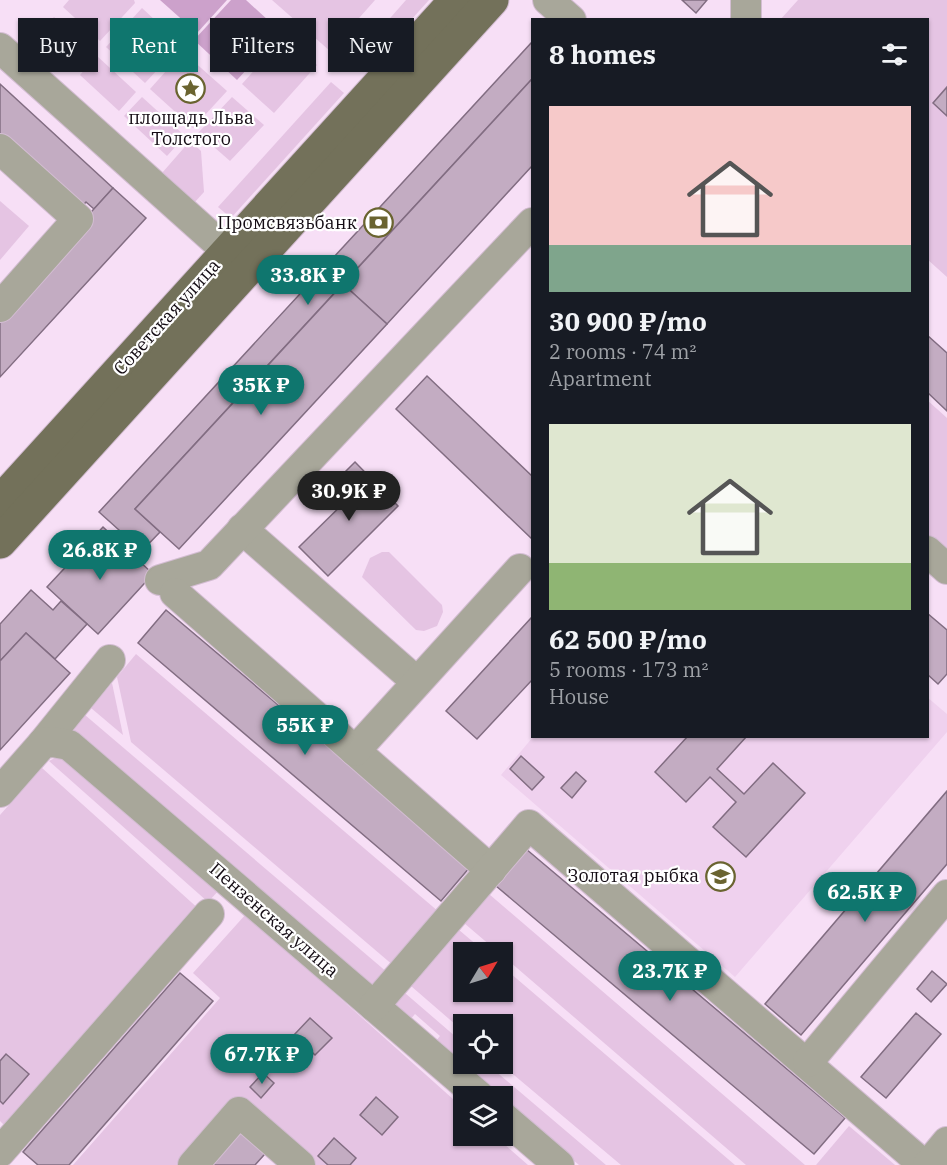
<!DOCTYPE html>
<meta charset="utf-8">
<style>
body{margin:0;font-family:"IBM Plex Serif",serif;background:#242831;color:#f1f3f6;height:100vh;display:flex;flex-direction:column;font-size:22px;white-space:nowrap}
*{box-sizing:border-box;margin:0}
p{font-size:20px;color:#9ea1a6}
.icon{flex:none;width:33px;height:33px;fill:none;stroke:currentColor;stroke-width:2;stroke-linecap:round;stroke-linejoin:round}
.map{position:relative;flex:1;overflow:hidden}
.details{position:absolute;left:531px;top:18px;width:398px;height:720px;display:flex;flex-direction:column;background:#171b24;border-radius:0px;box-shadow:0 2px 4px #0004}
.details>*{flex:none}
.guide{position:absolute;left:18px;top:18px;width:423px;height:54px;display:flex;gap:12px}
.needle{width:39px;rotate:52deg}
.buttons{position:absolute;left:453px;top:942px;display:grid;gap:12px}
.buttons a{display:grid;place-items:center;width:60px;height:60px;border-radius:0px;background:#171b24;box-shadow:0 2px 4px #0004;font-size:30px}
.price{position:absolute;translate:-50% -51px;padding:0 14px;border-radius:21px;background:#0f766e;color:#fff;font-size:20px;line-height:39px;filter:drop-shadow(0 2px 3px #0008)}
.price::after{content:'';position:absolute;left:50%;top:36px;width:18px;height:14px;margin-left:-9px;background:inherit;clip-path:polygon(0 0,100% 0,50% 100%)}
.price.on{background:#222;color:#fff}
ul{padding:0;list-style:none}
li{display:grid;align-content:center;gap:12px;height:318px;padding:0 18px}
li span{display:grid;place-items:center;height:186px;border-radius:0px;color:#555}
li>.icon{margin-inline-start:auto}
span .icon{width:108px;height:108px;fill:#fffc;stroke-width:1}
li b{font-size:26px}
h2{display:flex;justify-content:space-between;align-items:center;height:72px;padding:0 18px;font-size:26px}
.tag{padding:0 21px;border-radius:0px;background:#171b24;box-shadow:0 2px 4px #0004;font-size:21px;line-height:54px}
.tag.on{background:#0f766e;color:#fff}
.map>svg:first-child{display:block}
.built{fill:#efd1ee}
.green{fill:#e5c4e3}
.water{fill:#cca1cb}
.building{fill:#c3acc2;stroke:#826d82;stroke-width:1.5}
.lines{fill:none;stroke-linecap:round;stroke-linejoin:round}
.minor-casing{stroke:#d3bdd2;stroke-width:32}
.major-casing{stroke:#d3bdd2;stroke-width:35}
.minor{stroke:#a8a79a;stroke-width:30}
.major{stroke:#73715a;stroke-width:33}
.labels{text-anchor:middle;stroke-width:4.5;stroke-linejoin:round;paint-order:stroke}
.poi-label{font-size:18px;fill:#140c14;stroke:#fff;text-anchor:end}
.street-label{font-size:18px;fill:#140c14;stroke:#fff}
</style>
<div class="map">
<svg width="947" height="1165" viewBox="0 0 947 1165">
<rect width="100%" height="100%" fill="#f7dff6"/>
<!-- built -->
<path class="built" d="M927,697L947,714V732L735,977L501,775L533,737L927,736Z"/>
<!-- green -->
<g class="green">
<path d="M69,0H134L135,3L100,41L63,7Z"/>
<path d="M272,0H375L330,51Z"/>
<path d="M406,0H429L382,52L370,41Z"/>
<path d="M798,0H947V277L927,259V20H780Z"/>
<path d="M142,8L171,35L173,53L145,83L106,47Z"/>
<path d="M54,17L91,51L74,70L36,36Z"/>
<path d="M285,36L317,65L274,113L242,84Z"/>
<path d="M183,52L227,91L193,128L150,89Z"/>
<path d="M97,56L136,92L119,111L80,75Z"/>
<path d="M331,82L344,93L231,218L218,207Z"/>
<path d="M142,97L185,136L167,156L124,116Z"/>
<path d="M232,97L264,125L230,161L198,133Z"/>
<path d="M190,141L201,151L204,192L194,203L162,173Z"/>
<path d="M0,201L29,226L0,260Z"/>
<path d="M927,400L947,418V552L927,534Z"/>
<path d="M382,552H389L442,605L443,612L437,626L424,631L416,630L362,577L370,558Z"/>
<path d="M136,654L439,912L394,966L131,742L117,677Z"/>
<path d="M112,683L123,735L91,708Z"/>
<path d="M85,715L388,973L374,989L72,731Z"/>
<path d="M57,757H65L220,889L208,902L49,761Z"/>
<path d="M42,768L201,911L7,1128L0,1121V1101L4,1104L29,1074L7,1054L0,1061V815Z"/>
<path d="M482,888L805,1165H746L503,956L502,952H498L457,917Z"/>
<path d="M246,914L463,1108L464,1136H495L528,1165H315L239,1100L182,1165H73L220,998L193,973Z"/>
<path d="M452,924L485,952H464V992H502L503,967L735,1165H621L501,1064L502,1024H464L463,1031L404,980Z"/>
<path d="M398,987L463,1043L464,1064H487L606,1165H579L435,1042L440,1036L415,1014L410,1020L388,999Z"/>
<path d="M849,1126L895,1165H816Z"/>
</g>
<!-- water -->
<g class="water">
<path d="M160,0H227L197,33Z"/>
<path d="M231,0H246L281,32L237,80L194,40Z"/>
</g>
<!-- building -->
<g class="building">
<path d="M682,0H707L696,13Z"/>
<path d="M532,42V79L135,509L160,532L135,558L113,537L119,530L99,512Z"/>
<path d="M532,79V166L387,324L343,284Z"/>
<path d="M0,84L113,188L94,209L86,202L77,212L0,141Z"/>
<path d="M947,87V116L933,103Z"/>
<path d="M113,188L146,218L0,377V294L62,244Z"/>
<path d="M343,284L387,324L179,549L135,509Z"/>
<path d="M927,335L947,353V411L927,392Z"/>
<path d="M427,376L532,476V539L396,409Z"/>
<path d="M355,462L398,506L328,576L299,547L357,490L342,475Z"/>
<path d="M103,527L153,574L98,634L47,587Z"/>
<path d="M31,590L53,610L61,601L87,624L55,659L26,633L0,661V624Z"/>
<path d="M166,610L470,867L441,901L138,643Z"/>
<path d="M927,613L947,630V674L938,684L927,674Z"/>
<path d="M532,617V680L477,739L446,711Z"/>
<path d="M26,633L70,673L0,750V661Z"/>
<path d="M688,736H747L717,769L744,794L773,763L805,793L746,857L713,827L736,802L710,777L686,802L655,772Z"/>
<path d="M521,756L544,777L532,790L510,769Z"/>
<path d="M576,772L586,781L572,798L561,788Z"/>
<path d="M947,791V864L801,1035L765,1004Z"/>
<path d="M526,849L845,1118L814,1154L496,886Z"/>
<path d="M932,971L947,984L931,1002L917,989Z"/>
<path d="M180,973L213,1001L69,1165H38L23,1152Z"/>
<path d="M916,1013L941,1034L886,1098L861,1077Z"/>
<path d="M310,1018L332,1038L315,1055L294,1035Z"/>
<path d="M6,1054L29,1074L3,1104L0,1101V1061Z"/>
<path d="M263,1073L274,1083L261,1098L250,1087Z"/>
<path d="M376,1097L398,1117L382,1135L360,1115Z"/>
<path d="M241,1119L272,1146L255,1165H200Z"/>
<path d="M334,1138L356,1158L350,1165H328L318,1156Z"/>
</g>
<g class="lines">
<defs>
<g id="minor">
<path d="M548,0L571,20"/>
<path d="M746,0V20"/>
<path d="M0,48L227,251"/>
<path d="M0,149L78,219L0,307"/>
<path d="M242,529L417,682"/>
<path d="M927,551L947,569"/>
<path d="M160,580L209,565L532,223"/>
<path d="M175,593L491,870"/>
<path d="M43,743L110,660"/>
<path d="M355,751L520,569"/>
<path d="M0,792L43,743L53,742L69,745L479,1096"/>
<path d="M374,1006L529,825L924,1165"/>
<path d="M808,1062L947,895"/>
<path d="M502,1116L559,1165"/>
<path d="M0,1152L209,914"/>
<path d="M193,1165L239,1112L300,1165"/>
<path d="M928,1165L947,1142"/>
</g>
<g id="major">
<path d="M0,502L456,0"/>
<path d="M0,542L492,0"/>
</g>
</defs>
<!-- minor casing -->
<use href="#minor" class="minor-casing"/>
<!-- major casing -->
<use href="#major" class="major-casing"/>
<!-- minor -->
<use href="#minor" class="minor"/>
<!-- major -->
<use href="#major" class="major"/>
</g>
<!-- icons -->
<defs>
<symbol id="sight-ring" viewBox="-11 -11 22 22"><circle r="9.5" fill="#fff" stroke="#6a6430" stroke-width="1.5"/><path d="M0-6L1.8-2.2L6-1.7L2.9 1.2L3.7 5.4L0 3.3L-3.7 5.4L-2.9 1.2L-6-1.7L-1.8-2.2Z" fill="#6a6430"/></symbol>
<symbol id="bank-ring" viewBox="-11 -11 22 22"><circle r="9.5" fill="#fff" stroke="#6a6430" stroke-width="1.5"/><path d="M-6-4H6V4H-6ZM0-2.3a2.3 2.3 0 1 0 0 4.6a2.3 2.3 0 1 0 0-4.6Z" fill="#6a6430"/></symbol>
<symbol id="school-ring" viewBox="-11 -11 22 22"><circle r="9.5" fill="#fff" stroke="#6a6430" stroke-width="1.5"/><path d="M0-5L7-2L0 1L-7-2ZM-4 1L0 2.5L4 1V4Q0 6-4 4Z" fill="#6a6430"/></symbol>
</defs>
<g fill-rule="evenodd">
<use href="#sight-ring" x="174" y="72" width="33" height="33"/>
<use href="#bank-ring" x="362" y="206" width="33" height="33"/>
<use href="#school-ring" x="704" y="860" width="33" height="33"/>
</g>
<g class="labels">
<!-- poi labels -->
<g class="poi-label">
<text x="191" y="124" text-anchor="middle">площадь Льва<tspan x="191" dy="21">Толстого</tspan></text>
<text x="357" y="229">Промсвязьбанк</text>
<text x="699" y="882">Золотая рыбка</text>
</g>
<!-- street labels -->
<g class="street-label">
<text transform="translate(167 317) rotate(-48)" y="6">Советская улица</text>
<text transform="translate(274 920) rotate(41)" y="6">Пензенская улица</text>
</g>
</g>
</svg>
<div class="buttons">
<a><svg class="needle" viewBox="-14 -14 28 28"><path d="M0-13l5 13h-10z" fill="#e53935"/><path d="M0 13l5-13h-10z" fill="#9ea1a6"/></svg></a>
<a><svg class="icon" aria-label="locate" viewBox="0 0 24 24"><circle cx="12" cy="12" r="6"/><path d="M12 2v4M12 18v4M2 12h4M18 12h4"/></svg></a>
<a><svg class="icon" aria-label="layers" viewBox="0 0 24 24"><path d="M12 4l9 5-9 5-9-5zM3 14l9 5 9-5"/></svg></a>
</div>
<b class="price" style="left:308px;top:306px">33.8K ₽</b>
<b class="price" style="left:261px;top:416px">35K ₽</b>
<b class="price on" style="left:349px;top:522px">30.9K ₽</b>
<b class="price" style="left:100px;top:581px">26.8K ₽</b>
<b class="price" style="left:305px;top:756px">55K ₽</b>
<b class="price" style="left:865px;top:923px">62.5K ₽</b>
<b class="price" style="left:670px;top:1002px">23.7K ₽</b>
<b class="price" style="left:262px;top:1085px">67.7K ₽</b>
<div class="guide">
<a class="tag">Buy</a>
<a class="tag on">Rent</a>
<a class="tag">Filters</a>
<a class="tag">New</a>
</div>
<section class="details">
<h2>8 homes<svg class="icon" aria-label="filters" viewBox="0 0 24 24"><path d="M4 7h16M4 17h16"/><circle cx="9" cy="7" r="2"/><circle cx="15" cy="17" r="2"/></svg></h2>
<ul>
<li><span style="background:linear-gradient(#f6c9c9 75%,#7fa58c 0)"><svg class="icon" aria-label="home" viewBox="0 0 24 24"><path d="M3 11l9-7 9 7M6 9v11h12V9"/></svg></span><div><b>30 900 ₽/mo</b><p>2 rooms · 74 m²</p><p>Apartment</p></div></li>
<li><span style="background:linear-gradient(#dfe7d0 75%,#8fb573 0)"><svg class="icon" aria-label="home" viewBox="0 0 24 24"><path d="M3 11l9-7 9 7M6 9v11h12V9"/></svg></span><div><b>62 500 ₽/mo</b><p>5 rooms · 173 m²</p><p>House</p></div></li>
</ul>
</section>
</div>
